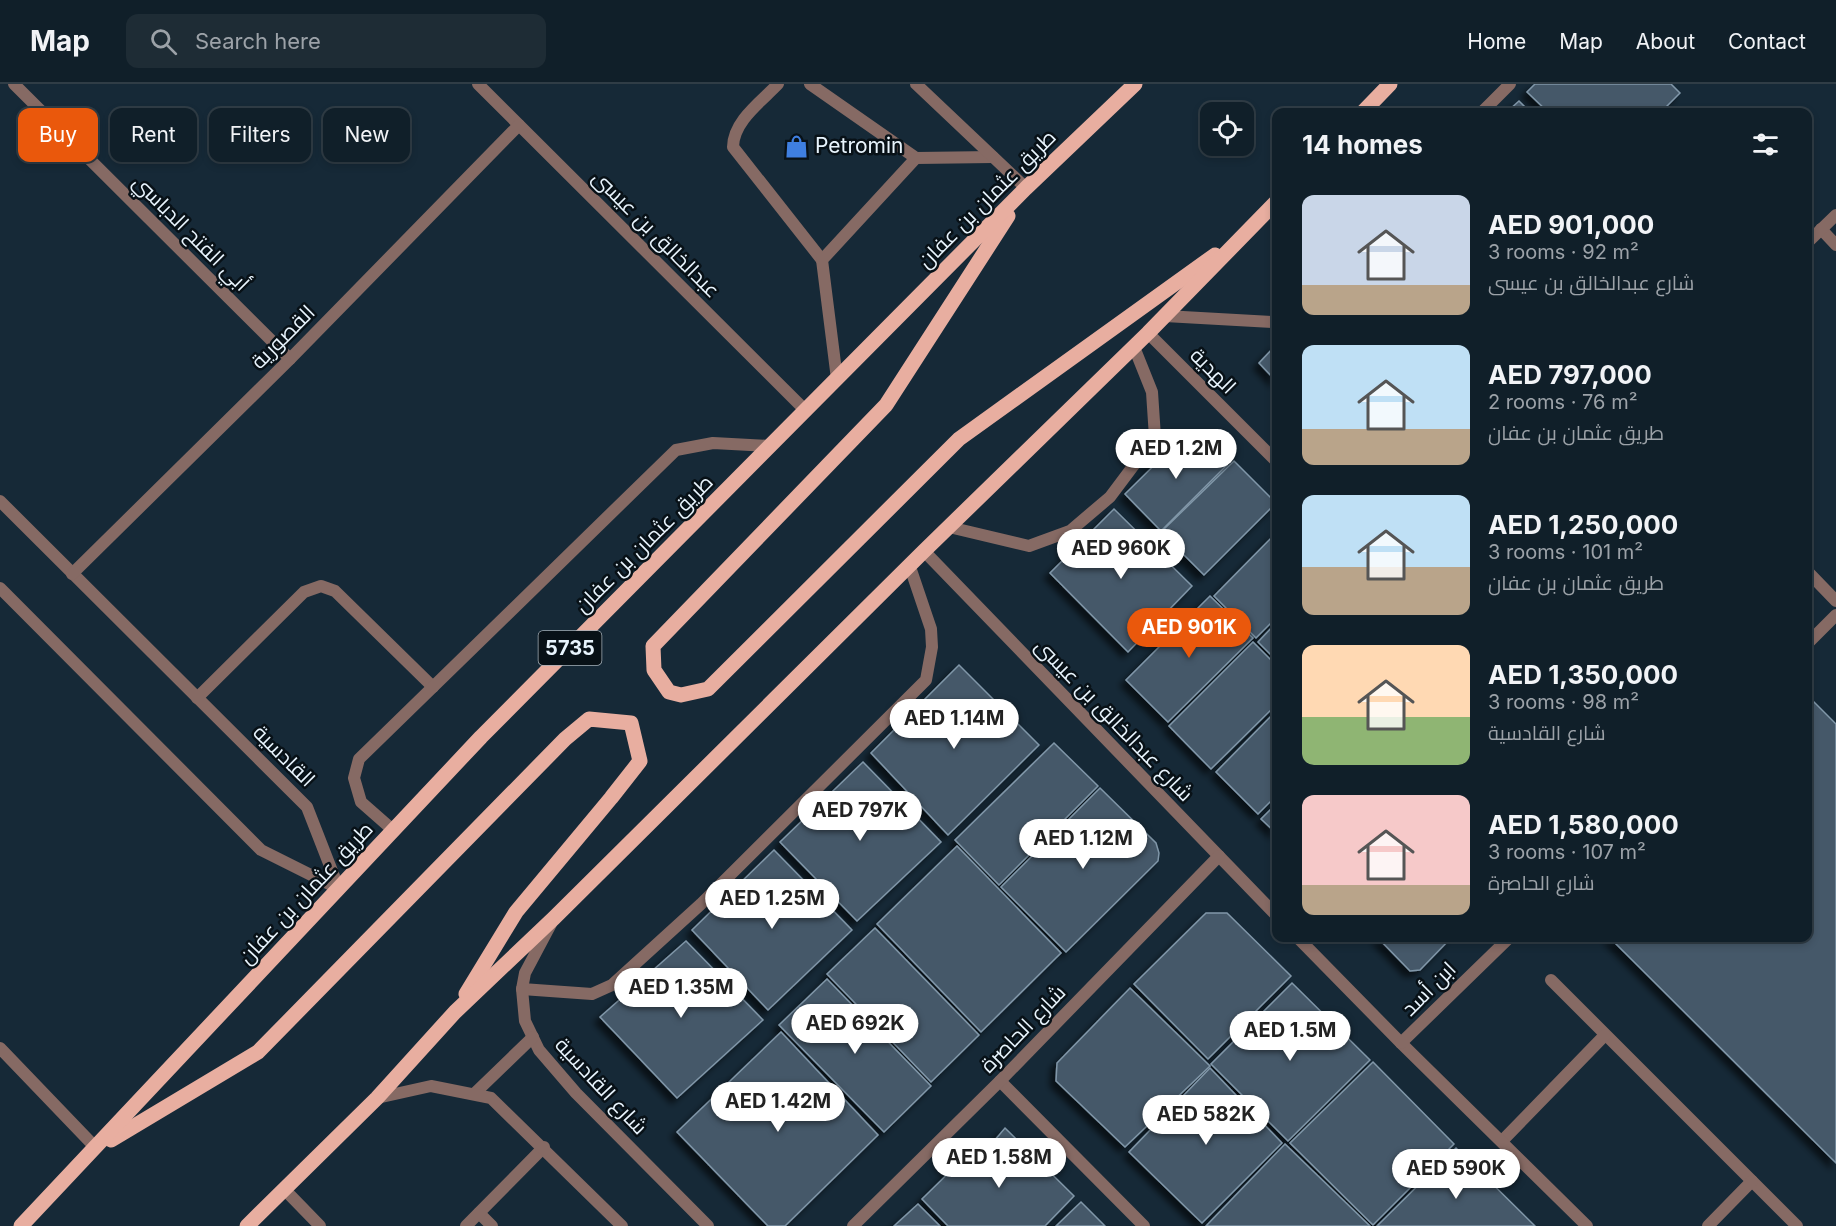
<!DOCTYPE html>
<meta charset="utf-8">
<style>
body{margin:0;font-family:Inter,Cairo,sans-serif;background:#1e2c35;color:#f1f3f6;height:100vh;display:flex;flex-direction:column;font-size:22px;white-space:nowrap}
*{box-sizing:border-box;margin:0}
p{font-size:20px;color:#9ca2a8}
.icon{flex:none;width:33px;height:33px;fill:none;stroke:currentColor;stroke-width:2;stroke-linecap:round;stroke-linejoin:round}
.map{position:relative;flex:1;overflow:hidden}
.panel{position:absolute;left:1272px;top:24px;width:540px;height:834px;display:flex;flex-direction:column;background:#101f29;border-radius:12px;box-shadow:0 3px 9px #0003,0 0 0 2px #303d46}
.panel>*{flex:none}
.hud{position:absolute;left:18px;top:24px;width:570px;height:54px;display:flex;gap:12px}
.tools{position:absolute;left:1200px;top:18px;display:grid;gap:12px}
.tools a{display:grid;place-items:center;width:54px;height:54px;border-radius:12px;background:#101f29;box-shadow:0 3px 9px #0003,0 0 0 2px #303d46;font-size:30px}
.price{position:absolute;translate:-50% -51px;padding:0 14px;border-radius:21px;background:#fff;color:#222;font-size:20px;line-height:39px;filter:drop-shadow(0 2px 3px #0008)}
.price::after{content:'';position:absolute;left:50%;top:36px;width:18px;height:14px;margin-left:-9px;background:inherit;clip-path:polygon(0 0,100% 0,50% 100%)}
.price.on{background:#ea580c;color:#fff}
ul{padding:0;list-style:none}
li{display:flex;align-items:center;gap:18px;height:150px;padding:0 30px}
li span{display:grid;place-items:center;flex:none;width:168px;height:120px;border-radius:12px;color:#555}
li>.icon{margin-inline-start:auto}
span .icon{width:72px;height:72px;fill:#fffc;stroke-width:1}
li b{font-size:26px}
h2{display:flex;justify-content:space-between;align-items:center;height:72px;padding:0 30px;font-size:26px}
.chip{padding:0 21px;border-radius:12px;background:#101f29;box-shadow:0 3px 9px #0003,0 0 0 2px #303d46;font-size:21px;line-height:54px}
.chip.on{background:#ea580c;color:#fff}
header{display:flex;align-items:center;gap:36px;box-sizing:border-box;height:84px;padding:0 30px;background:#101f29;border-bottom:2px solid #303d46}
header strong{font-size:28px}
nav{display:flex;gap:33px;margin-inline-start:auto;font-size:21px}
.search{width:420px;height:54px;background:#1e2c35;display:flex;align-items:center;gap:15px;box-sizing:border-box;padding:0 21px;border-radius:12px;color:#9ca2a8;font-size:22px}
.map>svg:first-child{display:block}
.building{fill:#455969;stroke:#8197a9;stroke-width:1.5;filter:url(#shadow)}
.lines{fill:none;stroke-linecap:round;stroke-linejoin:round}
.service{stroke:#866a64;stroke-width:12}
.minor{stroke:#866a64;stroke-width:12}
.tertiary{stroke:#866a64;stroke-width:12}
.primary{stroke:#e8aea0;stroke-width:15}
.labels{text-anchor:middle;stroke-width:5;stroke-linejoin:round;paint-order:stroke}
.shield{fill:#081117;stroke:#a5b0b8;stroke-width:1.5}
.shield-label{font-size:20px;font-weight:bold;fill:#e8f4fd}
.poi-label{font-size:21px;fill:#e8f4fd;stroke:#081117;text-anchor:start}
.street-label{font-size:21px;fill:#e8f4fd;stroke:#081117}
</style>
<header>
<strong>Map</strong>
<div class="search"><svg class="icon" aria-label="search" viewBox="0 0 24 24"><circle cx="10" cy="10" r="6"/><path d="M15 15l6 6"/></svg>Search here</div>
<nav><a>Home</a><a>Map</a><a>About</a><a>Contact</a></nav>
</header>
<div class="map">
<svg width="1836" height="1142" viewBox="0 0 1836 1142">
<defs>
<filter id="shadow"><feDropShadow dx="-5.5" dy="5.5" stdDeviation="3" flood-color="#0009"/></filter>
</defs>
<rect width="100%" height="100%" fill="#162937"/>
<!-- building -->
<g class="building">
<path d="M1535,0H1671L1680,9L1661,28H1548L1527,8Z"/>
<path d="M1519,17L1530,28H1507Z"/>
<path d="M1276,261V297L1259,279Z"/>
<path d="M1189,347L1227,381L1161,447L1125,410Z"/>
<path d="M1234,377L1276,419L1204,491L1161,448Z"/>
<path d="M1114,425L1192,502L1128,568L1050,489Z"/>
<path d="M1276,449V534L1256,554L1214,512Z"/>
<path d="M1210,512L1253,554L1168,638L1126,596Z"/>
<path d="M1276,539V576L1258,558Z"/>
<path d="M1253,558L1276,581V621L1211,685L1169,642Z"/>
<path d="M959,581L1039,661L948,751L871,669Z"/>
<path d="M1814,618L1836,640V1079L1610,854H1808V624Z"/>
<path d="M1276,627V712L1258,730L1216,688Z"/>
<path d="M1054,659L1098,702L999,801L955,756Z"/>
<path d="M863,678L941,758L857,837L780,758Z"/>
<path d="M1100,704L1156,759L1159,769L1158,777L1066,868L1001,803Z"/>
<path d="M1276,720V749L1261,735Z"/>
<path d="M957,762L1061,869L981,948L877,840Z"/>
<path d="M774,766L852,846L768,926L692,846Z"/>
<path d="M1206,829H1227L1291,892L1208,975L1134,900Z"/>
<path d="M875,844L979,951L931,998L827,890Z"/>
<path d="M1378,854H1451L1420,886L1410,887Z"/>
<path d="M686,857L763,936L677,1014L600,933Z"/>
<path d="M827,895L931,1002L884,1048L779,941Z"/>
<path d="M1292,899L1370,976L1288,1057L1211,980Z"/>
<path d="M1130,904L1210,982L1125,1063L1056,997L1057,979Z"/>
<path d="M781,948L878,1051L785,1142H768L677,1048Z"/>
<path d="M1373,978L1454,1060L1373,1141L1290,1059Z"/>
<path d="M1210,984L1282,1059L1202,1139L1129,1068Z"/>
<path d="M1005,1044L1074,1112L1045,1142H948L922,1115L971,1067L978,1076Z"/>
<path d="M1285,1060L1370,1142H1206Z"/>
<path d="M1456,1064L1535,1142H1377Z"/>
<path d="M1081,1118L1105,1142H1056Z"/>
<path d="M918,1120L940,1142H894Z"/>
</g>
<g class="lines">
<!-- service -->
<g class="service">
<path d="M778,0C762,17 733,37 733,63L822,176"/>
<path d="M810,0L916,74"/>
<path d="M1482,28L1510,0"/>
<path d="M1821,145L1836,161"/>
<path d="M1165,232L1273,238L1276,235"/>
<path d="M837,295L822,176L916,74L993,73"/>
<path d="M949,443L1029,462L1070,447L1110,413L1155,353L1152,308L1134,263"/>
<path d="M1808,488L1836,517"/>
<path d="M197,614L304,508L321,502L335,507L433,603"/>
<path d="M394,747L361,718L354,694L359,675L676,366L713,359L771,362"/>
<path d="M1551,896L1797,1142"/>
<path d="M522,905L592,910L612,901L701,820L926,596L932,563L931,545L910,483"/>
<path d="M1502,1057L1605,951"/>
<path d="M285,1106L320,1142"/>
<path d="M479,1129L492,1142"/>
<path d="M466,1142L544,1063"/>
<path d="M1708,1142L1752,1097"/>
</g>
<!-- minor -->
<g class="minor">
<path d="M14,0L290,275"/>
<path d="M478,0L806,327"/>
<path d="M916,0L1026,104"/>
<path d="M1808,158L1836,131"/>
<path d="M1148,249L1276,377"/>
<path d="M0,417L307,723L339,805"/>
<path d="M924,467L1276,831"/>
<path d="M72,490L290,275L519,41"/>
<path d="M0,504L261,766L339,805"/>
<path d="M1808,559L1836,531"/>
<path d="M1298,854L1401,959L1587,1142"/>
<path d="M1401,959L1509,854"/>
<path d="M0,964L96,1064"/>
<path d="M1000,997L1144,1142"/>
<path d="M853,1142L1000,997L1219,772"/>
</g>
<!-- tertiary -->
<g class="tertiary">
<path d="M551,840L525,889L522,905L525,937L539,966L576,1009L708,1142"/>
<path d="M474,1010L533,953"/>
<path d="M377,1014L431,1002L491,1014L622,1142"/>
</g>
<!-- primary -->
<g class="primary">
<path d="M1363,28L1390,0"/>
<path d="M1008,132L886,321L653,562L654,586L669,608L681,611L708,605L959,355L1215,171"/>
<path d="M111,1056L258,968L565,655L589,635L631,639L640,677L611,714L516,828L466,910"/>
<path d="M21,1142L481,653L1026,104L1135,0"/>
<path d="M247,1142L377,1014L455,928L554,834L924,467L1148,249L1276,118"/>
</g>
</g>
<!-- icons -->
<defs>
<symbol id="shop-bare" viewBox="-9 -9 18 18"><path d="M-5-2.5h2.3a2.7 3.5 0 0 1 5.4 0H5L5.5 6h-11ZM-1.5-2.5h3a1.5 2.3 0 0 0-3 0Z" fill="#3f7fe0" stroke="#081117" stroke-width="2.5" paint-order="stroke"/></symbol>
</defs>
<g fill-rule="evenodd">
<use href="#shop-bare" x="780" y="46" width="33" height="33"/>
</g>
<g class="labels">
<!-- shield labels -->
<rect class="shield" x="538.5" y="547" width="63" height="34" rx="4.5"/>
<g class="shield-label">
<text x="570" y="571">5735</text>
</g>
<!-- poi labels -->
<g class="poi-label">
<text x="815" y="69">Petromin</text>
</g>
<!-- street labels -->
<g class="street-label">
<text transform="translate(987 115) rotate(-45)" y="7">طريق عثمان بن عفان</text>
<text transform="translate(191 149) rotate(45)" y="7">أبي الفتح الدباسي</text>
<text transform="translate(656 150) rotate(45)" y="7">عبدالخالق بن عيسى</text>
<text transform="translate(283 253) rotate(-45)" y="7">القصورية</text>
<text transform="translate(1213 287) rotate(45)" y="7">الهدية</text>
<text transform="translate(644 460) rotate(-45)" y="7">طريق عثمان بن عفان</text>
<text transform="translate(1114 636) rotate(46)" y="7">شارع عبدالخالق بن عيسى</text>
<text transform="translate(284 672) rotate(45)" y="7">القادسية</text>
<text transform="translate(306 809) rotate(-47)" y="7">طريق عثمان بن عفان</text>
<text transform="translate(1429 905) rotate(-45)" y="7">ابن أسد</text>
<text transform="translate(1023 945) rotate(-46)" y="7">شارع الحاصرة</text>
<text transform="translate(601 1002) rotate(47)" y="7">شارع القادسية</text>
</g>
</g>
</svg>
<div class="tools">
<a><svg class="icon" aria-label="locate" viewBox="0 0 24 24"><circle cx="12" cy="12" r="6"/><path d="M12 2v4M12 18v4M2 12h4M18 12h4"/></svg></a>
</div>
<b class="price" style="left:1176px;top:396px">AED 1.2M</b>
<b class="price" style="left:1121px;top:496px">AED 960K</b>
<b class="price on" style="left:1189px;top:575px">AED 901K</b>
<b class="price" style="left:954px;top:666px">AED 1.14M</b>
<b class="price" style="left:860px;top:758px">AED 797K</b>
<b class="price" style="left:1083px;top:786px">AED 1.12M</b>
<b class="price" style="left:772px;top:846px">AED 1.25M</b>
<b class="price" style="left:681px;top:935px">AED 1.35M</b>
<b class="price" style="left:855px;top:971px">AED 692K</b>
<b class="price" style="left:1290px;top:978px">AED 1.5M</b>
<b class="price" style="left:778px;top:1049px">AED 1.42M</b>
<b class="price" style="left:1206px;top:1062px">AED 582K</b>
<b class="price" style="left:999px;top:1105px">AED 1.58M</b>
<b class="price" style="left:1456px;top:1116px">AED 590K</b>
<div class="hud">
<a class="chip on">Buy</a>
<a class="chip">Rent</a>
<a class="chip">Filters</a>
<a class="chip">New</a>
</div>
<section class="panel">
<h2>14 homes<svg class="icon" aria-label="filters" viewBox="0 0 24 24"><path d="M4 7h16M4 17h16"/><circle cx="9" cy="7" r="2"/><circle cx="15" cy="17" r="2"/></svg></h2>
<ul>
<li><span style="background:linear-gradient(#c9d6e8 75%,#b9a48a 0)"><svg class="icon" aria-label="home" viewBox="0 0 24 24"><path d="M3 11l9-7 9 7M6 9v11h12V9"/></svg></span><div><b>AED 901,000</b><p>3 rooms · 92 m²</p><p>شارع عبدالخالق بن عيسى</p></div></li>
<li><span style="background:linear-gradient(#bfe0f5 70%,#b9a48a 0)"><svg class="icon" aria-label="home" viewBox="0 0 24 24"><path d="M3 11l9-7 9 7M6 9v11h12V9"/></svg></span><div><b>AED 797,000</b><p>2 rooms · 76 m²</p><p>طريق عثمان بن عفان</p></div></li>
<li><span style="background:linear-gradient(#bfe0f5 60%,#b9a48a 0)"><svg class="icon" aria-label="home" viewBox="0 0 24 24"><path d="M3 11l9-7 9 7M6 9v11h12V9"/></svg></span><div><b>AED 1,250,000</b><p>3 rooms · 101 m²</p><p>طريق عثمان بن عفان</p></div></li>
<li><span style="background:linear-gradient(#ffd9b3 60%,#8fb573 0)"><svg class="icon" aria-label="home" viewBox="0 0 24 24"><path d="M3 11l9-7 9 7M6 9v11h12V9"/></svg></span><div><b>AED 1,350,000</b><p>3 rooms · 98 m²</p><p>شارع القادسية</p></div></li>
<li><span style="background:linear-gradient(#f6c9c9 75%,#b9a48a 0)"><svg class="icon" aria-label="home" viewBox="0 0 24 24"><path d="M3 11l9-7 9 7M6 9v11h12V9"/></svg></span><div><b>AED 1,580,000</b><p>3 rooms · 107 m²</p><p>شارع الحاصرة</p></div></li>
</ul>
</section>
</div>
